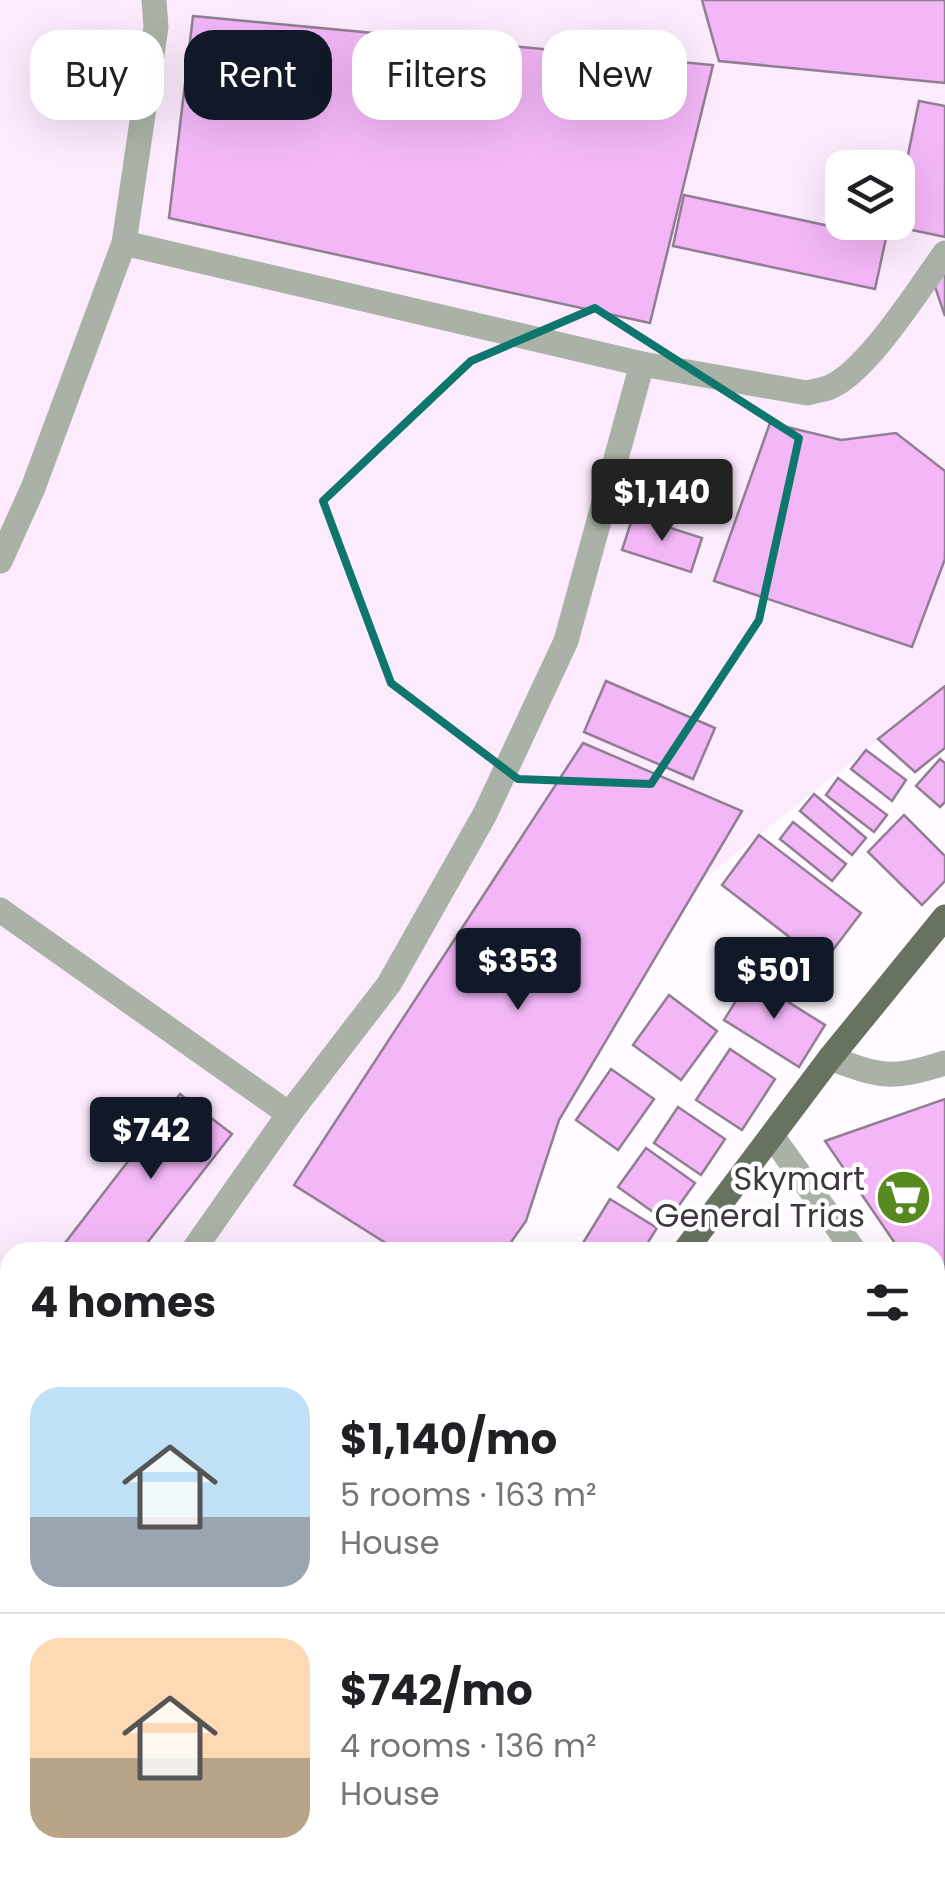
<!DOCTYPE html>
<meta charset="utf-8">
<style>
body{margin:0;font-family:Poppins,sans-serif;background:#f6f6f6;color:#202124;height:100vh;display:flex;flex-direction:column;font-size:38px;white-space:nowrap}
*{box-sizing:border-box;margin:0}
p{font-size:32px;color:#757577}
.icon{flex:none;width:55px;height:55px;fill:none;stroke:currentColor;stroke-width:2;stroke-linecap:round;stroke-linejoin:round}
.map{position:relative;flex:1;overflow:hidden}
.side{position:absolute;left:0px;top:1242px;width:945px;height:642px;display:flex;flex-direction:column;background:#fff;border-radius:30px 30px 0 0;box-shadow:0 10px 40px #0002}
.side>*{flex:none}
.hud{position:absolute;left:30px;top:30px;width:885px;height:90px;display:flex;gap:20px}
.buttons{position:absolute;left:825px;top:150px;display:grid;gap:20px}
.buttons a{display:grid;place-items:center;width:90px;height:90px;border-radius:20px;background:#fff;box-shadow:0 10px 40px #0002;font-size:50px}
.price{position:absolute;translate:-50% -85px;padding:0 22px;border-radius:10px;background:#111827;color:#fff;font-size:32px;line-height:65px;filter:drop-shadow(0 2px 5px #0008)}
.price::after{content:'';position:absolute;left:50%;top:60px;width:30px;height:22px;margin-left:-15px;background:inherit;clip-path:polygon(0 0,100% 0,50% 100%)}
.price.selected{background:#222;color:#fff}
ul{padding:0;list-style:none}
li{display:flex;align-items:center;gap:30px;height:250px;padding:0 30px}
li+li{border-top:2px solid #e0e0e0}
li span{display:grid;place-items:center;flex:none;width:280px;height:200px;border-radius:30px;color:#555}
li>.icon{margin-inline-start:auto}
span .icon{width:120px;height:120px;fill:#fffc;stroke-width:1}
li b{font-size:42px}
h2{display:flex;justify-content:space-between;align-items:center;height:120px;padding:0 30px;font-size:42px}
.chip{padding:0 35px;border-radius:30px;background:#fff;box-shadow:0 10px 40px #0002;font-size:35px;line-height:90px}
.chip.selected{background:#111827;color:#fff}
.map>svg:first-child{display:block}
.built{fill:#fcebfd;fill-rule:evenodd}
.building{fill:#f3b7f7;stroke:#927e93;stroke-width:2.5}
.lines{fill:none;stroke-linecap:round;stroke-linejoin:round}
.minor{stroke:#aab1a6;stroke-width:25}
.major{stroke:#68735f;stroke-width:25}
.marked{fill:none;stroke:#0f766e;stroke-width:8;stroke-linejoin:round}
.labels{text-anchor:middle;stroke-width:9;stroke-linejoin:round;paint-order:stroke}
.poi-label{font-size:32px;fill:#3f3740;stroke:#fff;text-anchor:end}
</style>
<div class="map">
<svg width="945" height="1884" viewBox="0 0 945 1884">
<rect width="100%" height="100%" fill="#fefaff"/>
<!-- built -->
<path class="built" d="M0,0H945V687L699,883L559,1120L526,1221L504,1252H10V1348L0,1331ZM842,168H898V222H842Z"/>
<!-- building -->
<g class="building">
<path d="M702,0H945V83L719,61Z"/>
<path d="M193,16L713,65L650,323L169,218Z"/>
<path d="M919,101L945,106V237L893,226L898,222V204Z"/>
<path d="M684,195L886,238L875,289L673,246Z"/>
<path d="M945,273V316L932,278Z"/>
<path d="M770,423L841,440L896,433L945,471V559L912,647L714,581Z"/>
<path d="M633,516L702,538L691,572L622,550Z"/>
<path d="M606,681L715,728L693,779L584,732Z"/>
<path d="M945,686V748L915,772L878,739Z"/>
<path d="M583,743L742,811L559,1120L526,1221L504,1252H400L294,1185Z"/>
<path d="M866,750L906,780L892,801L851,769Z"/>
<path d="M940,759L945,763V802L940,807L916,786Z"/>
<path d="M838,778L887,815L874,832L826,795Z"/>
<path d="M814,794L866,838L852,855L800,811Z"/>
<path d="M904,815L945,856V881L922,905L868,852Z"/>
<path d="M793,822L846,864L832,881L780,839Z"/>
<path d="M759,835L861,913L823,963L722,885Z"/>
<path d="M750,978L825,1025L799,1067L724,1020Z"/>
<path d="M669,995L717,1031L681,1080L633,1045Z"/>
<path d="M730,1049L775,1079L742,1130L696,1100Z"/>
<path d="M611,1069L654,1099L618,1150L576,1120Z"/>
<path d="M180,1094L232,1134L140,1252H58Z"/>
<path d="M945,1099V1318L935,1303V1252H901L825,1141Z"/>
<path d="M678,1107L725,1139L701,1175L654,1143Z"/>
<path d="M646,1148L695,1183L667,1222L618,1187Z"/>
<path d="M610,1199L657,1228L642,1252L578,1251Z"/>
<path d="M0,1564L10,1595L0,1600Z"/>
<path d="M0,1781L10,1791L9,1828L0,1820Z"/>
<path d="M145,1875H167L173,1880L170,1884H138Z"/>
</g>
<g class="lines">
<!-- minor -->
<g class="minor">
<path d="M124,243L642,364L807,393C814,391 823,390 830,387C867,372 920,287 945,253"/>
<path d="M0,561L33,488L124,243L156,27L154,0"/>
<path d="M0,910L289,1114"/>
<path d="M830,1058C881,1077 892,1080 945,1063"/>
<path d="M772,1136L855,1252"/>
<path d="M192,1252L289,1114L389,984L485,814L566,641L642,364"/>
<path d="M935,1368L945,1382"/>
</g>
<!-- major -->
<g class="major">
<path d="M684,1252L830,1058L945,917"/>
<path d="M209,1884L216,1875"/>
</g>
</g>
<!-- marked area -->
<path class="marked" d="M595,308L799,438L759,620L651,784L518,779L391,683L323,501L471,361Z"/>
<!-- icons -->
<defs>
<symbol id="supermarket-disc" viewBox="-11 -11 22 22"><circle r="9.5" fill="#588a20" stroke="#fff"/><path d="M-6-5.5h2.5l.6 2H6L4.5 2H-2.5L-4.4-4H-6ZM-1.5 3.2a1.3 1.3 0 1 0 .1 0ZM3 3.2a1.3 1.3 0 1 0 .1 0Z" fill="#fff"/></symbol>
</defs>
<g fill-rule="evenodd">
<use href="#supermarket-disc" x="872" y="1166" width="63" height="63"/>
</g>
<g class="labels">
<!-- poi labels -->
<g class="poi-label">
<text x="865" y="1190">Skymart<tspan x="865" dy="37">General Trias</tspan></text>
</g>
</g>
</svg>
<div class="buttons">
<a><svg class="icon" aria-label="layers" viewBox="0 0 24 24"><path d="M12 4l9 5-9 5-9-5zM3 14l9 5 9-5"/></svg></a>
</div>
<b class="price selected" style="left:662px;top:544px">$1,140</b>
<b class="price" style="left:518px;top:1013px">$353</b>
<b class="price" style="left:774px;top:1022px">$501</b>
<b class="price" style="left:151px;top:1182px">$742</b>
<div class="hud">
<a class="chip">Buy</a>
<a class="chip selected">Rent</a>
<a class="chip">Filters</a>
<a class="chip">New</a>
</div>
<section class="side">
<h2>4 homes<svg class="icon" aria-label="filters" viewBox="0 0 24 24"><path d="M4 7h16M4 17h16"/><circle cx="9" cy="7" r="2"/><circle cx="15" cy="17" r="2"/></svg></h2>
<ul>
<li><span style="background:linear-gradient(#bfe0f5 65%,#9aa5b1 0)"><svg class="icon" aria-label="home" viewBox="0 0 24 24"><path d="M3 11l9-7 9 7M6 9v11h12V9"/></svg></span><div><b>$1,140/mo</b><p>5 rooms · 163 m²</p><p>House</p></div></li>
<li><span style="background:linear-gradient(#ffd9b3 60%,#b9a48a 0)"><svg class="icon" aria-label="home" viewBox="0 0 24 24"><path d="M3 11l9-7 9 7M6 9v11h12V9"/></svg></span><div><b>$742/mo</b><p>4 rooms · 136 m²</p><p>House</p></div></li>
</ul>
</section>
</div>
